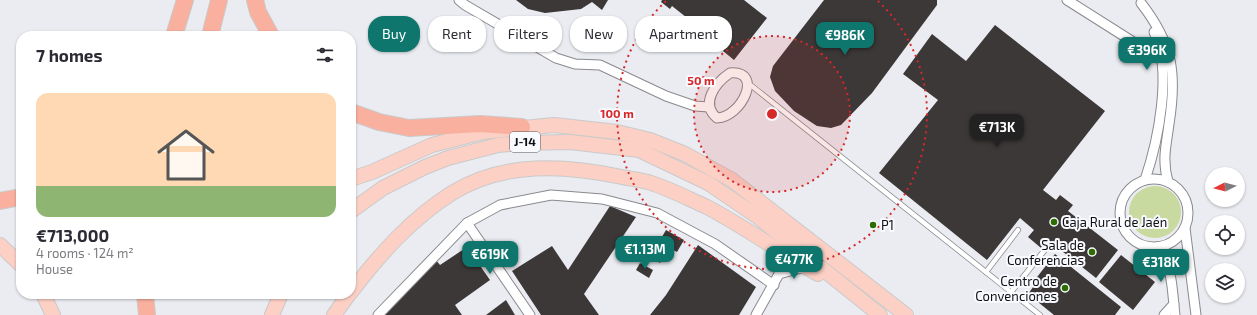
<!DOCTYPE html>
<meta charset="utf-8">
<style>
body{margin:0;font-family:"Exo 2",sans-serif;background:#f7f7f7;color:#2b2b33;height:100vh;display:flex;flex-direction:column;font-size:15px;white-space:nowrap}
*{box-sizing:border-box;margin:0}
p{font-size:13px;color:#7c7c81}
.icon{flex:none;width:22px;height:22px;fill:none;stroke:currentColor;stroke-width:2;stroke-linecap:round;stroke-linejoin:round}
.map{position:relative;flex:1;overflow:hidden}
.panel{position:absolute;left:16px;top:31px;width:340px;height:268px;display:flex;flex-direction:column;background:#fff;border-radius:16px;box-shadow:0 1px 3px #0004}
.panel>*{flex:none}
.banner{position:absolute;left:368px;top:16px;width:380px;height:36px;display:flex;gap:8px}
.needle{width:26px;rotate:264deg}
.fabs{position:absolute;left:1205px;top:167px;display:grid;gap:8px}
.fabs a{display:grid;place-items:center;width:40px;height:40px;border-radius:50%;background:#fff;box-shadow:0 1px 3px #0004;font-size:20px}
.price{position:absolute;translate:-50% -34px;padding:0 9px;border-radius:8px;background:#0f766e;color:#fff;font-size:13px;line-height:26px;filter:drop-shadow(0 1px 2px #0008)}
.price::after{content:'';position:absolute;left:50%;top:24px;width:12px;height:9px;margin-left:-6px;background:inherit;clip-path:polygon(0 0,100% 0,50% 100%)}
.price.active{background:#222;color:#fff}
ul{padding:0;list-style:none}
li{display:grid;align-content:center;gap:8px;height:212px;padding:0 20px}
li span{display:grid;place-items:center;height:124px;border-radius:12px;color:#555}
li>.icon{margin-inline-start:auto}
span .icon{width:72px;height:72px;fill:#fffc;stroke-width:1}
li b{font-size:17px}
h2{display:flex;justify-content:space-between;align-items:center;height:48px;padding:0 20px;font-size:17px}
.pill{padding:0 14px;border-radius:16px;background:#fff;box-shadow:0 1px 3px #0004;font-size:14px;line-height:36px}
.pill.active{background:#0f766e;color:#fff}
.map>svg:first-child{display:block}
.green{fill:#c9daa1}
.building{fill:#3d3838}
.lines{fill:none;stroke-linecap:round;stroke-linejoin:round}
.lane-casing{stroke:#898a8e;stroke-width:6}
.street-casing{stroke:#898a8e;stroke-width:11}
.primary-casing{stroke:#cacaca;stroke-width:16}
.highway-casing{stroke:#cacaca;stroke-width:18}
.lane{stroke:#fff;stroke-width:4.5}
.street{stroke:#fff;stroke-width:9}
.primary{stroke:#fcd0c5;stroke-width:14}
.highway{stroke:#fab09f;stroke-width:16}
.ring{fill:none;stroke:#d62828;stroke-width:2;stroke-dasharray:2 4}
.poi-dot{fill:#2d6c00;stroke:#f8faff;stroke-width:1.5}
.labels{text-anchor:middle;stroke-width:4;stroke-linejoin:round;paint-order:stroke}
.shield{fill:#f8faff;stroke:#555658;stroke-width:1}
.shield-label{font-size:12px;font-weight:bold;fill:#0f0f10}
.poi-label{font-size:13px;fill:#0f0f10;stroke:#f8faff;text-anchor:start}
.centre{fill:#d62828;stroke:#f8faff;stroke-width:2}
.ring-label{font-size:12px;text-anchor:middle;font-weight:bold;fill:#d62828;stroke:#f8faff;stroke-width:4;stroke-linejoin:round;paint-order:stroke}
</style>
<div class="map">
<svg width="1257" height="315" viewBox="0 0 1257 315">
<rect width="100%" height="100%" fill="#ebecf1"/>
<!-- green -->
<circle class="green" cx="1155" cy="212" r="26"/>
<!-- building -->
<g class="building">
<path d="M516,0H608L602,10L592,2L581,9L545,13L528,9Z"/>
<path d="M662,0H744L767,18L734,60L723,51L725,48L672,6L670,9L661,2Z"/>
<path d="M824,0H937V5L872,93L841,125L831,128L817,126L794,111L775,91L770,77L773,66Z"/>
<path d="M995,25L1105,111L1043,190L1056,200L1060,195L1073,205L1068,211L1118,250L1096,278L1048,240L1041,248L1028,237L1034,230L1020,218L987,260L879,173L938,100L903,74L932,34L966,61Z"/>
<path d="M610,206L636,217L584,294L599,315H541L512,271L552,246L568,270Z"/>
<path d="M666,230L684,240L677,252L659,242Z"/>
<path d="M698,245L756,287L739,315H650L666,295Z"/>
<path d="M467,247L490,280L455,305L462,315H378L435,259L440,265Z"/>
<path d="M651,248L664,256L660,263L647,255Z"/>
<path d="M1055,254L1121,307L1115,315H1054L1028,294L1036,283L1034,281Z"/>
<path d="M1121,255L1155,282L1133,310L1099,282Z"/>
<path d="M640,263L653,270L649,278L636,270Z"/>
<path d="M506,300L515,315H486Z"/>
</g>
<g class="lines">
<defs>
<g id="lane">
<path d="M748,83L1040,315"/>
<path d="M776,252L779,274"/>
<path d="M986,272L1018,230"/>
<path d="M1011,292L1044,251"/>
</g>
<g id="street">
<path d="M459,0L465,5L556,58L575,64L600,65L666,96L695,106L709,107"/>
<path d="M1067,0L1165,62"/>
<path d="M1141,3C1173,44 1177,74 1169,124C1166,147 1162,159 1168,182"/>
<path d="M730,73C764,70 742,117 717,118C700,104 715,83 730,73Z"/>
<circle cx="1154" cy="213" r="34"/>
<path d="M1145,180C1158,141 1173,71 1154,32"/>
<path d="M467,223L530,315"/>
<path d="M1185,228L1196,315"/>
<path d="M1158,247C1173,266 1172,291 1175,315"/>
<path d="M378,315L467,223L500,205L551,195L602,199L657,213L715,244L774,285"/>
<path d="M756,315L779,274L805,267"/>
<path d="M1164,315L1174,304"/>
</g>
<g id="primary">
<path d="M351,179L372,172L432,145L483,132L554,125L617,132L650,140L685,154L732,180L906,315"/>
<path d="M351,211L383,188L425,167L448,158L498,145L521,143L570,142L639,150L708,183L758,217L880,315"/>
<path d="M0,245L21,265"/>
<path d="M351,292C380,254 411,219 452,193C503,161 566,165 622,177C631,179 642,180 651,183C670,189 689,199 707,207C745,227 781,253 818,274"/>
<path d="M43,294L53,315"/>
<path d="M272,315L281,294"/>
<path d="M334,315L349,294"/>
</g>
<g id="highway">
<path d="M255,0L258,12L271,36"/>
<path d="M174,36L185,0"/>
<path d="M210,36L219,0"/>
<path d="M351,112L379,122L409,128L480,124L522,127"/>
<path d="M0,201L21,197"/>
<path d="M145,294L147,315"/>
</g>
</defs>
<!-- lane casing -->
<use href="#lane" class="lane-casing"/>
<!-- street casing -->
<use href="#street" class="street-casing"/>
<!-- primary casing -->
<use href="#primary" class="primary-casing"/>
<!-- highway casing -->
<use href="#highway" class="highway-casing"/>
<!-- lane -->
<use href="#lane" class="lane"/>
<!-- street -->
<use href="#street" class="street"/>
<!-- primary -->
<use href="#primary" class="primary"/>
<!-- highway -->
<use href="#highway" class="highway"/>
</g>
<!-- distance rings -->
<circle cx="772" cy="114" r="78" fill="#d62828" fill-opacity=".12"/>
<g class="ring">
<circle cx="772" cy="114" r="78"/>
<path d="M878 1A155 155 0 1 1 666 1"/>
</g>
<!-- markers -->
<g class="poi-dot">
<circle cx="1054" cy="222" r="4"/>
<circle cx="873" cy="225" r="4"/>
<circle cx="1092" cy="252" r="4"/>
<circle cx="1065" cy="288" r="4"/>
</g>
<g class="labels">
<!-- shield labels -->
<rect class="shield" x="510" y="132" width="30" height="20" rx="3"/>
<g class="shield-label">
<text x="525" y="146">J-14</text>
</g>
<!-- poi labels -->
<g class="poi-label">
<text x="1062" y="227">Caja Rural de Jaén</text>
<text x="881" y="230">P1</text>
<text x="1084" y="250" text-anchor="end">Sala de<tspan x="1084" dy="15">Conferencias</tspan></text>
<text x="1057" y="286" text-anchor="end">Centro de<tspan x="1057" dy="15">Convenciones</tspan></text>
</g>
</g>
<circle cx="772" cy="114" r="6" class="centre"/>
<g class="ring-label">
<text x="701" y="85">50 m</text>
<text x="617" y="118">100 m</text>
</g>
</svg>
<div class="fabs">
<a><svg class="needle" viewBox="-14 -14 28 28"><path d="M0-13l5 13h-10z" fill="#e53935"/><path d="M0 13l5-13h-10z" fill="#7c7c81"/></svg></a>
<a><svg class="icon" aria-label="locate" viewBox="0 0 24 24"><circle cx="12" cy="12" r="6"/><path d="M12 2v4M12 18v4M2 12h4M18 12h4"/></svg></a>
<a><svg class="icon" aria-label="layers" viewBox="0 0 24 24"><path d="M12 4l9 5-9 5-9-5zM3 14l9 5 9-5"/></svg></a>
</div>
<b class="price" style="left:845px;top:56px">€986K</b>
<b class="price" style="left:1147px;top:71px">€396K</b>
<b class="price active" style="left:997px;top:148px">€713K</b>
<b class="price" style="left:645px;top:270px">€1.13M</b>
<b class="price" style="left:490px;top:275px">€619K</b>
<b class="price" style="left:794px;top:280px">€477K</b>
<b class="price" style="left:1161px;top:283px">€318K</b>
<div class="banner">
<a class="pill active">Buy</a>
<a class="pill">Rent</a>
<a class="pill">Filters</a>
<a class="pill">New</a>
<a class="pill">Apartment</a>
</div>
<section class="panel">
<h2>7 homes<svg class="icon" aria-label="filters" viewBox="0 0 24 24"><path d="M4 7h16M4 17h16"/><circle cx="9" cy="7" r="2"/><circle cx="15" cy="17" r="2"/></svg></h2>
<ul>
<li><span style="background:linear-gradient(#ffd9b3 75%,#8fb573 0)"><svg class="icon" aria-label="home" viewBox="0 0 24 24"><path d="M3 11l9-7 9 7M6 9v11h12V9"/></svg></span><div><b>€713,000</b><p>4 rooms · 124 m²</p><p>House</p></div></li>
</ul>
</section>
</div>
